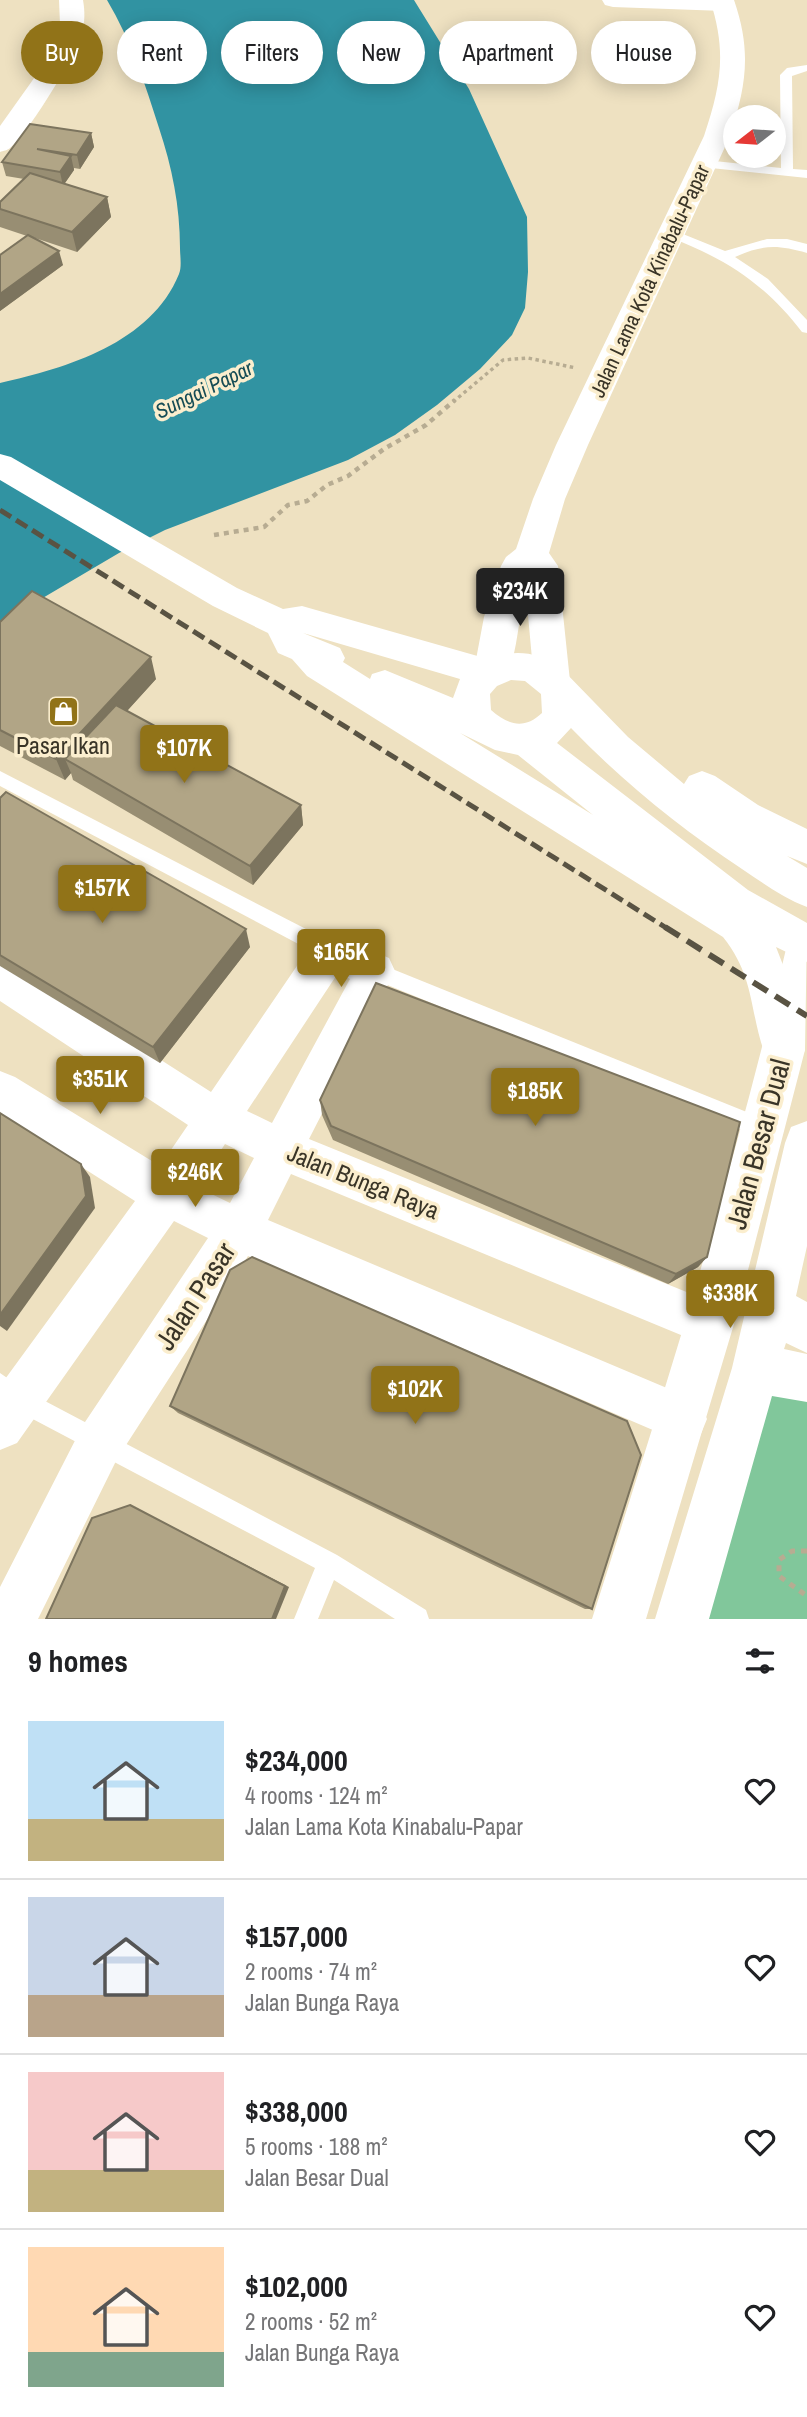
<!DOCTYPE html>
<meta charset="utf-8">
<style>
body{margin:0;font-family:"Archivo Narrow",sans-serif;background:#f2f2f2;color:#202124;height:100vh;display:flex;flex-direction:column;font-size:26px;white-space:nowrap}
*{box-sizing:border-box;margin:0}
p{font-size:23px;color:#757577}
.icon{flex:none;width:38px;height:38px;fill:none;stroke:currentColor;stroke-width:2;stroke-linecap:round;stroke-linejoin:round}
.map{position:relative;height:1619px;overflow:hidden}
.side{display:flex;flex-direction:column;background:#fff;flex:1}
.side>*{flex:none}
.top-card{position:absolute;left:21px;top:21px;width:766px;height:63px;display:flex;gap:14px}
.needle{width:46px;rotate:253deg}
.tools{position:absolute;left:723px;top:105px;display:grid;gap:14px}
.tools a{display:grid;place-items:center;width:63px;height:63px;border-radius:50%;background:#fff;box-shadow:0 4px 18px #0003;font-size:35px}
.price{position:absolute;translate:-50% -60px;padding:0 16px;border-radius:7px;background:#917318;color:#fff;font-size:23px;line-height:46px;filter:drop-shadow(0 2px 4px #0008)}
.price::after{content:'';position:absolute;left:50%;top:42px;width:21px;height:16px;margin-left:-10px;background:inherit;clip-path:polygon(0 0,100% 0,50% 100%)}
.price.on{background:#222;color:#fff}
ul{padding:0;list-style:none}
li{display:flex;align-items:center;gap:21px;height:175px;padding:0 28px}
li+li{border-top:2px solid #e0e0e0}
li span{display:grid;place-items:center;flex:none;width:196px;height:140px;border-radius:0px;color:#555}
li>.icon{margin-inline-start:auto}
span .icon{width:84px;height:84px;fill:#fffc;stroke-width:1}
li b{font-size:30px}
h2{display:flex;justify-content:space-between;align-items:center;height:84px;padding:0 28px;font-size:30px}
.chip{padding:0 24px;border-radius:32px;background:#fff;box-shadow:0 4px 18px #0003;font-size:24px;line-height:63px}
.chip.on{background:#917318;color:#fff}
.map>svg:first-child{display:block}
.green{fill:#81c79b}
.water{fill:#3193a2}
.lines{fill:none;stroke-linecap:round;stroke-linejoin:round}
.path-far2{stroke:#b7ac92;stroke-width:3.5;stroke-dasharray:3.5 3.5;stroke-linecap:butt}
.path-far1{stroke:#b7ac92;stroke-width:4.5;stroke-dasharray:5 5;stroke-linecap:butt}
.path{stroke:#b7ac92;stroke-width:5;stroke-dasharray:6 6;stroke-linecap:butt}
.lane{fill:#fff;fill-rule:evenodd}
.street{fill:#fff;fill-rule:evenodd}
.secondary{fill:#fff;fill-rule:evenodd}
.primary{fill:#fff;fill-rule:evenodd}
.rail-far1{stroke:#595343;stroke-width:5;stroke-dasharray:13 6;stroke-linecap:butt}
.rail{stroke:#595343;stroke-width:6;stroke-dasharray:17 9;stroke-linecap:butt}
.wall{fill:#988e73}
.shaded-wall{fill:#7c745e}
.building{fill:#b1a586;stroke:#7c745e;stroke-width:2}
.labels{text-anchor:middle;stroke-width:7;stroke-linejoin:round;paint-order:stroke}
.far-street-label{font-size:21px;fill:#393427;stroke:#fbeece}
.far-water-label{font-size:21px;font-style:italic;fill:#154c55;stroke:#fbeece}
.poi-label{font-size:24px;fill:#393427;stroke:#fbeece}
.street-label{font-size:24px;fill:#393427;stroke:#fbeece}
.near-street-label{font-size:28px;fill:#393427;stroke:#fbeece}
</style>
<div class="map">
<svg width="807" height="1619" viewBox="0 0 807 1619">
<rect width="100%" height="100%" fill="#eee1c1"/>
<!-- green -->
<path class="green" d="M760,1373L807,1397V1619H699Z"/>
<!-- water -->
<path class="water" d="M107,0H414L469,89L527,217L528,272L525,308L512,335L480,369L437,405L395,435L348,460L165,530L119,553L41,599L0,629V383C67,368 151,343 179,274C182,267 180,255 180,248C180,206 172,167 159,128C145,84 131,40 107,0Z"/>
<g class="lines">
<!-- path-far2 -->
<path class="path-far2" d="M453,402L503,360L528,358L576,368"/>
<!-- path-far1 -->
<path class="path-far1" d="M214,535L264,527L288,505L307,501L327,485L348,476L384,449L426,425L455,400"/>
<!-- path -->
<path class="path" d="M807,1551H792L779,1560V1576L807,1596"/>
<!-- lane -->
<g class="lane">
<path d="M807,65V71L792,76L793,169L807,170V178L701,167L699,164L705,160L781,168L780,75L787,68Z"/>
<path d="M673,230L725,251L767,239H787L807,244V253C778,245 764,244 735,257L768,279L807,320V333L802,332C764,283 726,259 669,237L667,234Z"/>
<path d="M0,771L337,945L339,951L337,957L330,959L323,957L0,786Z"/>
<path d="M375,962L769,1121L772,1128L769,1135L762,1138L368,977L366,971L368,965Z"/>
<path d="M0,1373L26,1391L337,1555L426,1610L429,1619H395L334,1580L318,1619H294L315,1568L10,1407L0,1398Z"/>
</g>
<!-- street -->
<g class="street">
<path d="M602,0H733L735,4L732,9L724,11L613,7L605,5Z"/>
<path d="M330,933L389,958L395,971L309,1139L726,1308L733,1324L726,1340L710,1347L291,1174L268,1220L700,1402L707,1419L700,1436L683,1443L248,1256L117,1459L38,1619H0V1587L83,1425L208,1238L174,1221L17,1443L0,1450V1386L135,1201L0,1115V1071L15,1077L160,1166L188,1125L0,1001V961L14,966L211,1092L316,938ZM338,973L350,979L272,1123L247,1111ZM225,1144L254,1158L230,1203L197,1187Z"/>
</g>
<!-- secondary -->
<g class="secondary">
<path d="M59,0H83C85,11 85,22 82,33C76,55 28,134 10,148C8,150 3,151 0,152V126L37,74L54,45L60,24Z"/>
<path d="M710,0H734C752,52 746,86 730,136L588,445L565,499L549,553L558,566L570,681L565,691L552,695L539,691L534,681L526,593C517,621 518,655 505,680L492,684L479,680L474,670L484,617L501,566L506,557L516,549L533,499L556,445L704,136C721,85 727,52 710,0Z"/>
<path d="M807,930L805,1050L734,1324L646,1619H592C663,1397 733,1176 786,949L792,936Z"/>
<path d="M807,1121V1246L796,1296L807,1302V1353L786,1343L784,1349L807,1354V1402L772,1396L709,1619H655L732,1368L785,1143L791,1127Z"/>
</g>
<!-- primary -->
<path class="primary" d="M0,454L11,457L237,588L283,609L302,606L488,659C513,649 537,651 560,667L628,737L684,784L689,776L702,771L715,776L758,805L807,829V864L787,856L807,868V907C783,898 763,883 742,869C680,828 622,781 571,728L557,743L748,890L807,923V962L776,947L790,983L805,1050L799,1064L784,1070L769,1064C748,1017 758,981 723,937L307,676L292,659L278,653L268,633L213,606L0,480ZM303,633L460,679L453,698L385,670L372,674L370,679L343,662L345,658L340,648ZM511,680L525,681L541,694L542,713C524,730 508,725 491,710L490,694L497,686ZM460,733L495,750L518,755L593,815Z"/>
<!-- rail-far1 -->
<path class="rail-far1" d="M0,510L668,929"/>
<!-- rail -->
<path class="rail" d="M665,927L807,1016"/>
</g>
<!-- wall -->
<g class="wall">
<path d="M91,133L94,147L80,169L74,168V170L64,184L107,197L111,217L77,252L32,237L63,265L0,311V255L27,236L0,227V202L24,179L6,176L2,162Z"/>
<path d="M0,622L156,679L127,711L301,805L303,825L253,885L73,780L71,773L65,780L0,746Z"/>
<path d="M0,798L250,947L160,1063L0,966Z"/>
<path d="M320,1100L707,1257L698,1267L668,1284L333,1140L322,1115Z"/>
<path d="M170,1406L592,1609H585L178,1413Z"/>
</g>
<!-- shaded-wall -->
<g class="shaded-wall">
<path d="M91,133L94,147L80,169L77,155Z"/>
<path d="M71,156L74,170L63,186L60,172Z"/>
<path d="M107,197L111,217L77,252L72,232Z"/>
<path d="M59,251L63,265L0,311V294Z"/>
<path d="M151,657L156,679L77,766L65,759L71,773L65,780L56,759Z"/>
<path d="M301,805L303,825L253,885L250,866Z"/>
<path d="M246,929L250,947L160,1063L153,1047Z"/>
<path d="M81,1164L90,1177L95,1208L7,1331L0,1326V1315Z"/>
<path d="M707,1257L698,1267L668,1284L676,1274Z"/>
<path d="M130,1505L289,1587L276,1619H272Z"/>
</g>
<!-- building -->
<g class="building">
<path d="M30,124L91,133L77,155L37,149L71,156L60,172L2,162Z"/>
<path d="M30,173L107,197L72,232L0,209V202Z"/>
<path d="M28,235L59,251L0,294V255Z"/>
<path d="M32,591L151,657L56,759L0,730V622Z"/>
<path d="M116,705L301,805L250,866L65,759Z"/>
<path d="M6,792L246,929L153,1047L0,955V798Z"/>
<path d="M376,983L740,1122L707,1257L676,1274L331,1126L320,1100Z"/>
<path d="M0,1113L81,1164L86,1196L0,1315Z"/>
<path d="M252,1257L627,1421L641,1455L592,1609L170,1406L230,1270Z"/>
<path d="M130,1505L285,1586L272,1619H46L92,1518Z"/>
</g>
<!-- icons -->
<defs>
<symbol id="shop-square" viewBox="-11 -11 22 22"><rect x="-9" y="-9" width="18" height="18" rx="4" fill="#917318" stroke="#fbeece"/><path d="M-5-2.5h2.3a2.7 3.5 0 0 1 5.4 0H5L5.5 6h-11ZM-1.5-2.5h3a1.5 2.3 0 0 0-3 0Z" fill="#fff"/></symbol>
</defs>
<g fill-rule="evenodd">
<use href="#shop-square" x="46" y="694" width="35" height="35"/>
</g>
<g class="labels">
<!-- far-street labels -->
<g class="far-street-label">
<text transform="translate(650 281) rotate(-65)" y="7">Jalan Lama Kota Kinabalu-Papar</text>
</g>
<!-- far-water labels -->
<g class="far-water-label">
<text transform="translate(204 390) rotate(-26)" y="7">Sungai Papar</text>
</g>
<!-- poi labels -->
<g class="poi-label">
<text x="63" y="754">Pasar Ikan</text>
</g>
<!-- street labels -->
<g class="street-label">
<text transform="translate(363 1182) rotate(22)" y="8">Jalan Bunga Raya</text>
</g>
<!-- near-street labels -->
<g class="near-street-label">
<text transform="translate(758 1144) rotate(-75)" y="10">Jalan Besar Dual</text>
<text transform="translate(195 1296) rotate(-57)" y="10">Jalan Pasar</text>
</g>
</g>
</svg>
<div class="tools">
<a><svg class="needle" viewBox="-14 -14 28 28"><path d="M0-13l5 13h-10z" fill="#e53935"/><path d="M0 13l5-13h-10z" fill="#757577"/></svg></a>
</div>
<b class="price on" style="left:520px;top:628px">$234K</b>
<b class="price" style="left:184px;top:785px">$107K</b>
<b class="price" style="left:102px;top:925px">$157K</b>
<b class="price" style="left:341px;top:989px">$165K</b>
<b class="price" style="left:100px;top:1116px">$351K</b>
<b class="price" style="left:535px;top:1128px">$185K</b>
<b class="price" style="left:195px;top:1209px">$246K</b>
<b class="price" style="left:730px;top:1330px">$338K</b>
<b class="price" style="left:415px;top:1426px">$102K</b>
<div class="top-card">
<a class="chip on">Buy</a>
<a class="chip">Rent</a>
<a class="chip">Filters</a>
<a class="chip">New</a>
<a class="chip">Apartment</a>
<a class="chip">House</a>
</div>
</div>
<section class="side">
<h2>9 homes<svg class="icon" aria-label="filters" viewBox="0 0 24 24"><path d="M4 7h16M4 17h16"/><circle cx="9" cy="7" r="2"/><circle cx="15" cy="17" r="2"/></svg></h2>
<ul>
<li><span style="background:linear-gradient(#bfe0f5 70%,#c2b280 0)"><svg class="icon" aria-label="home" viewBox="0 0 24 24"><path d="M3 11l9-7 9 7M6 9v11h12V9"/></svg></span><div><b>$234,000</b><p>4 rooms · 124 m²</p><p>Jalan Lama Kota Kinabalu-Papar</p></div><svg class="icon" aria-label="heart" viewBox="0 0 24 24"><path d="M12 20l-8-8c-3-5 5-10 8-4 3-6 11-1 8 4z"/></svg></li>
<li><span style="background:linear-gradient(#c9d6e8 70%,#b9a48a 0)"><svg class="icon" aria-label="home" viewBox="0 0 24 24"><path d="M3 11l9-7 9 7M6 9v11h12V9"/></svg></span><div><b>$157,000</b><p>2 rooms · 74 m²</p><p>Jalan Bunga Raya</p></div><svg class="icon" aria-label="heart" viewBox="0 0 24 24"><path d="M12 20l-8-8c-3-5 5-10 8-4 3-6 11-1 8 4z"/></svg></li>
<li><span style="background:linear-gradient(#f6c9c9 70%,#c2b280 0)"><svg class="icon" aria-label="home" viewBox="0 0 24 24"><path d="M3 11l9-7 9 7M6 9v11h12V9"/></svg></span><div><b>$338,000</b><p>5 rooms · 188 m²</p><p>Jalan Besar Dual</p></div><svg class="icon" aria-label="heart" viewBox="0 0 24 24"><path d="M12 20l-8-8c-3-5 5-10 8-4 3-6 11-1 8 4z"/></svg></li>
<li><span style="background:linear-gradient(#ffd9b3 75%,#7fa58c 0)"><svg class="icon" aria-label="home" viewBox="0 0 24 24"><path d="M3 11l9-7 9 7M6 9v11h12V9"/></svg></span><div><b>$102,000</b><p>2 rooms · 52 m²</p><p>Jalan Bunga Raya</p></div><svg class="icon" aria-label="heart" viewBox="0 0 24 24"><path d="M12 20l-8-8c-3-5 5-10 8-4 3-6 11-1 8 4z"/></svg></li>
</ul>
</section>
